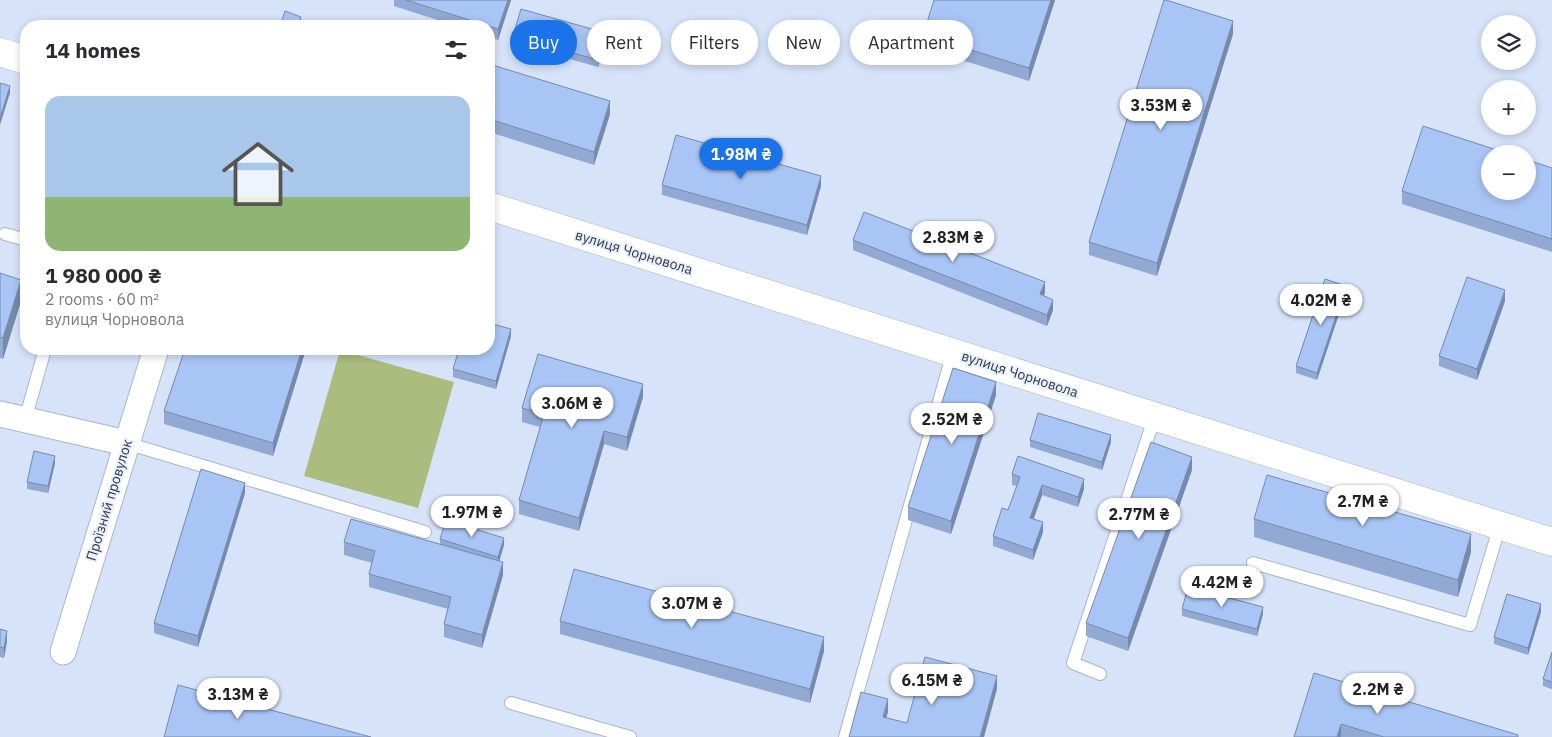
<!DOCTYPE html>
<meta charset="utf-8">
<style>
body{margin:0;font-family:"IBM Plex Sans",sans-serif;background:#f2f2f3;color:#2b2b33;height:100vh;display:flex;flex-direction:column;font-size:19px;white-space:nowrap}
*{box-sizing:border-box;margin:0}
p{font-size:16px;color:#7c7c81}
.icon{flex:none;width:28px;height:28px;fill:none;stroke:currentColor;stroke-width:2;stroke-linecap:round;stroke-linejoin:round}
.map{position:relative;flex:1;overflow:hidden}
.details{position:absolute;left:20px;top:20px;width:475px;height:335px;display:flex;flex-direction:column;background:#fff;border-radius:20px;box-shadow:0 2px 8px #0003}
.details>*{flex:none}
.hud{position:absolute;left:510px;top:20px;width:475px;height:45px;display:flex;gap:10px}
.controls{position:absolute;left:1481px;top:15px;display:grid;gap:10px}
.controls a{display:grid;place-items:center;width:55px;height:55px;border-radius:50%;background:#fff;box-shadow:0 2px 8px #0003;font-size:25px}
.price{position:absolute;translate:-50% -42px;padding:0 11px;border-radius:18px;background:#fff;color:#222;font-size:16px;line-height:32px;filter:drop-shadow(0 1px 2px #0008)}
.price::after{content:'';position:absolute;left:50%;top:30px;width:15px;height:11px;margin-left:-8px;background:inherit;clip-path:polygon(0 0,100% 0,50% 100%)}
.price.current{background:#1a73e8;color:#fff}
ul{padding:0;list-style:none}
li{display:grid;align-content:center;gap:10px;height:265px;padding:0 25px}
li+li{border-top:1px solid #e1e1e2}
li span{display:grid;place-items:center;height:155px;border-radius:15px;color:#555}
li>.icon{margin-inline-start:auto}
span .icon{width:90px;height:90px;fill:#fffc;stroke-width:1}
li b{font-size:21px}
h2{display:flex;justify-content:space-between;align-items:center;height:60px;padding:0 25px;font-size:21px}
.tag{padding:0 18px;border-radius:22px;background:#fff;box-shadow:0 2px 8px #0003;font-size:18px;line-height:45px}
.tag.current{background:#1a73e8;color:#fff}
.map>svg:first-child{display:block}
.garden{fill:#acbc7e}
.lines{fill:none;stroke-linecap:round;stroke-linejoin:round}
.service-casing{stroke:#a9b6ca;stroke-width:14}
.minor-casing{stroke:#a9b6ca;stroke-width:27}
.tertiary-casing{stroke:#a9b6ca;stroke-width:29}
.service{stroke:#fff;stroke-width:12}
.minor{stroke:#fff;stroke-width:25}
.tertiary{stroke:#fff;stroke-width:28}
.wall{fill:#91a9d3}
.shaded-wall{fill:#768aac}
.building{fill:#a9c5f5;stroke:#768aac}
.labels{text-anchor:middle;stroke-width:4;stroke-linejoin:round;paint-order:stroke}
.street-label{font-size:14px;fill:#343941;stroke:#e8f0fd}
</style>
<div class="map">
<svg width="1552" height="737" viewBox="0 0 1552 737">
<rect width="100%" height="100%" fill="#d6e3f9"/>
<!-- garden -->
<path class="garden" d="M340,350L454,382L418,508L304,476Z"/>
<g class="lines">
<defs>
<g id="service">
<path d="M5,234L26,240"/>
<path d="M25,420L45,349"/>
<path d="M126,443L425,532"/>
<path d="M1253,563L1470,625L1500,525"/>
<path d="M1100,674L1073,663L1155,416"/>
<path d="M511,703L630,737"/>
<path d="M845,737L953,352"/>
</g>
<g id="minor">
<path d="M0,414L126,443"/>
<path d="M63,652L156,349"/>
</g>
<g id="tertiary">
<path d="M0,52L26,60"/>
<path d="M489,206L1552,542"/>
</g>
</defs>
<!-- service casing -->
<use href="#service" class="service-casing"/>
<!-- minor casing -->
<use href="#minor" class="minor-casing"/>
<!-- tertiary casing -->
<use href="#tertiary" class="tertiary-casing"/>
<!-- service -->
<use href="#service" class="service"/>
<!-- minor -->
<use href="#minor" class="minor"/>
<!-- tertiary -->
<use href="#tertiary" class="tertiary"/>
</g>
<!-- wall -->
<g class="wall">
<path d="M394,0H511L498,40L489,37V26H456L394,6Z"/>
<path d="M1055,0L1029,81L923,48V35Z"/>
<path d="M1233,34L1157,276L1089,255V242Z"/>
<path d="M513,36L606,40L598,67L513,43Z"/>
<path d="M489,64L610,114L594,165L489,132Z"/>
<path d="M1552,168V252L1402,204V191Z"/>
<path d="M662,185L821,186L807,235L662,195Z"/>
<path d="M853,240L1045,292L1044,296L1053,310L1047,326L853,250Z"/>
<path d="M0,273L21,301L3,359L0,358Z"/>
<path d="M1346,293L1317,380L1296,373V366Z"/>
<path d="M1505,301L1477,380L1439,366V356Z"/>
<path d="M511,336L496,389L453,377V369Z"/>
<path d="M185,349H306L273,456L164,424V411Z"/>
<path d="M996,395L951,534L908,520V507Z"/>
<path d="M643,397L627,451L604,444L579,531L519,514V500L540,427L522,422V408Z"/>
<path d="M1030,440L1111,442L1102,470L1030,447Z"/>
<path d="M55,463L48,493L27,489V482Z"/>
<path d="M1192,470L1128,651L1086,636V623Z"/>
<path d="M1012,474L1084,489L1078,507L1042,495L1034,519L1043,532L1033,560L993,546V536L1008,510L1017,486L1012,485Z"/>
<path d="M245,493L198,647L154,633V623Z"/>
<path d="M1254,519L1471,552L1458,597L1254,537Z"/>
<path d="M440,539L504,545L499,561L503,575L482,648L444,637V624L448,609L369,587V574L372,563L344,555V542L440,544Z"/>
<path d="M1182,609L1263,614L1257,636L1182,616Z"/>
<path d="M1541,612L1528,655L1494,644V637Z"/>
<path d="M560,621L824,651L810,703L560,634Z"/>
<path d="M0,629L7,641L4,658L0,657Z"/>
<path d="M1552,652V689L1543,686V679Z"/>
<path d="M1314,673L1518,737H1294Z"/>
</g>
<!-- shaded-wall -->
<g class="shaded-wall">
<path d="M508,0H511L498,40V29Z"/>
<path d="M1051,0H1055L1029,81V68Z"/>
<path d="M301,17V26H298Z"/>
<path d="M1233,21V34L1157,276V263Z"/>
<path d="M606,33V40L598,67V60Z"/>
<path d="M10,86V93L0,125V118Z"/>
<path d="M610,101V114L594,165V152Z"/>
<path d="M821,176V186L807,235V225Z"/>
<path d="M21,280V301L3,359V338Z"/>
<path d="M1045,282V292L1040,305V294Z"/>
<path d="M1346,286V293L1317,380V373Z"/>
<path d="M1505,290V301L1477,380V369Z"/>
<path d="M1053,300V310L1047,326V315Z"/>
<path d="M511,329V336L496,389V381Z"/>
<path d="M302,349H306L273,456V443Z"/>
<path d="M996,382V395L951,534V521Z"/>
<path d="M643,384V397L627,451V437Z"/>
<path d="M604,431V444L579,531V518Z"/>
<path d="M1111,435V442L1102,470V462Z"/>
<path d="M55,456V463L48,493V486Z"/>
<path d="M1192,457V470L1128,651V638Z"/>
<path d="M1084,479V489L1078,507V497Z"/>
<path d="M245,483V493L198,647V636Z"/>
<path d="M1042,485V495L1030,528V518Z"/>
<path d="M1043,522V532L1033,560V550Z"/>
<path d="M1471,534V552L1458,597V580Z"/>
<path d="M504,538V545L498,565V557Z"/>
<path d="M503,562V575L482,648V635Z"/>
<path d="M1541,604V612L1528,655V648Z"/>
<path d="M1263,607V614L1257,636V629Z"/>
<path d="M7,631V641L4,658V648Z"/>
<path d="M824,637V651L810,703V689Z"/>
<path d="M997,676V689L984,737H980Z"/>
<path d="M888,699V712L883,730V717Z"/>
<path d="M1341,724V737H1337Z"/>
</g>
<!-- building -->
<g class="building">
<path d="M406,0H508L498,29Z"/>
<path d="M934,0H1051L1029,68L923,35Z"/>
<path d="M1164,0H1166L1233,21L1157,263L1089,242Z"/>
<path d="M521,9L606,33L598,60L513,36Z"/>
<path d="M285,11L301,17L298,26H280Z"/>
<path d="M489,64L610,101L594,152L489,119Z"/>
<path d="M0,83L10,86L0,118Z"/>
<path d="M1423,126L1509,154H1490V191H1528V160L1552,168V239L1402,191Z"/>
<path d="M676,135L821,176L807,225L662,185Z"/>
<path d="M864,212L1045,282L1040,294L1053,300L1047,315L853,240Z"/>
<path d="M0,273L21,280L3,338L0,337Z"/>
<path d="M1467,277L1505,290L1477,369L1439,356Z"/>
<path d="M1325,279L1346,286L1317,373L1296,366Z"/>
<path d="M489,323L511,329L496,381L453,369L459,349H489Z"/>
<path d="M185,349H302L273,443L164,411Z"/>
<path d="M538,354L643,384L627,437L604,431L579,518L519,500L544,414L522,408Z"/>
<path d="M953,368L996,382L951,521L908,507Z"/>
<path d="M1038,413L1111,435L1102,462L1030,440Z"/>
<path d="M1151,442L1192,457L1128,638L1086,623Z"/>
<path d="M34,451L55,456L48,486L27,482Z"/>
<path d="M1018,456L1084,479L1078,497L1042,485L1030,518L1043,522L1033,550L993,536L1002,508L1008,510L1020,477L1012,474Z"/>
<path d="M201,469L245,483L198,636L154,623Z"/>
<path d="M1267,475L1471,534L1458,580L1254,519Z"/>
<path d="M351,519L503,562L482,635L444,624L451,597L369,574L375,551L344,542Z"/>
<path d="M446,520L504,538L498,557L440,539Z"/>
<path d="M574,569L824,637L810,689L560,621Z"/>
<path d="M1188,587L1263,607L1257,629L1182,609Z"/>
<path d="M1507,594L1541,604L1528,648L1494,637Z"/>
<path d="M0,629L7,631L4,648L0,647Z"/>
<path d="M1552,652V682L1543,679Z"/>
<path d="M925,657L997,676L980,737H849L861,692L888,699L883,717L907,723Z"/>
<path d="M1314,673L1518,735V737H1384L1341,724L1337,737H1294Z"/>
<path d="M178,685L371,737H164Z"/>
</g>
<g class="labels">
<!-- street labels -->
<g class="street-label">
<text transform="translate(634 252) rotate(17)" y="5">вулиця Чорновола</text>
<text transform="translate(1020 374) rotate(18)" y="5">вулиця Чорновола</text>
<text transform="translate(109 500) rotate(-73)" y="5">Проїзний провулок</text>
</g>
</g>
</svg>
<div class="controls">
<a><svg class="icon" aria-label="layers" viewBox="0 0 24 24"><path d="M12 4l9 5-9 5-9-5zM3 14l9 5 9-5"/></svg></a>
<a>+</a>
<a>−</a>
</div>
<b class="price" style="left:1161px;top:131px">3.53M ₴</b>
<b class="price current" style="left:741px;top:180px">1.98M ₴</b>
<b class="price" style="left:953px;top:263px">2.83M ₴</b>
<b class="price" style="left:1321px;top:326px">4.02M ₴</b>
<b class="price" style="left:572px;top:429px">3.06M ₴</b>
<b class="price" style="left:952px;top:445px">2.52M ₴</b>
<b class="price" style="left:1363px;top:527px">2.7M ₴</b>
<b class="price" style="left:472px;top:538px">1.97M ₴</b>
<b class="price" style="left:1139px;top:540px">2.77M ₴</b>
<b class="price" style="left:1222px;top:608px">4.42M ₴</b>
<b class="price" style="left:692px;top:629px">3.07M ₴</b>
<b class="price" style="left:932px;top:706px">6.15M ₴</b>
<b class="price" style="left:1378px;top:715px">2.2M ₴</b>
<b class="price" style="left:238px;top:720px">3.13M ₴</b>
<div class="hud">
<a class="tag current">Buy</a>
<a class="tag">Rent</a>
<a class="tag">Filters</a>
<a class="tag">New</a>
<a class="tag">Apartment</a>
</div>
<section class="details">
<h2>14 homes<svg class="icon" aria-label="filters" viewBox="0 0 24 24"><path d="M4 7h16M4 17h16"/><circle cx="9" cy="7" r="2"/><circle cx="15" cy="17" r="2"/></svg></h2>
<ul>
<li><span style="background:linear-gradient(#a9c7e8 65%,#8fb573 0)"><svg class="icon" aria-label="home" viewBox="0 0 24 24"><path d="M3 11l9-7 9 7M6 9v11h12V9"/></svg></span><div><b>1 980 000 ₴</b><p>2 rooms · 60 m²</p><p>вулиця Чорновола</p></div></li>
</ul>
</section>
</div>
